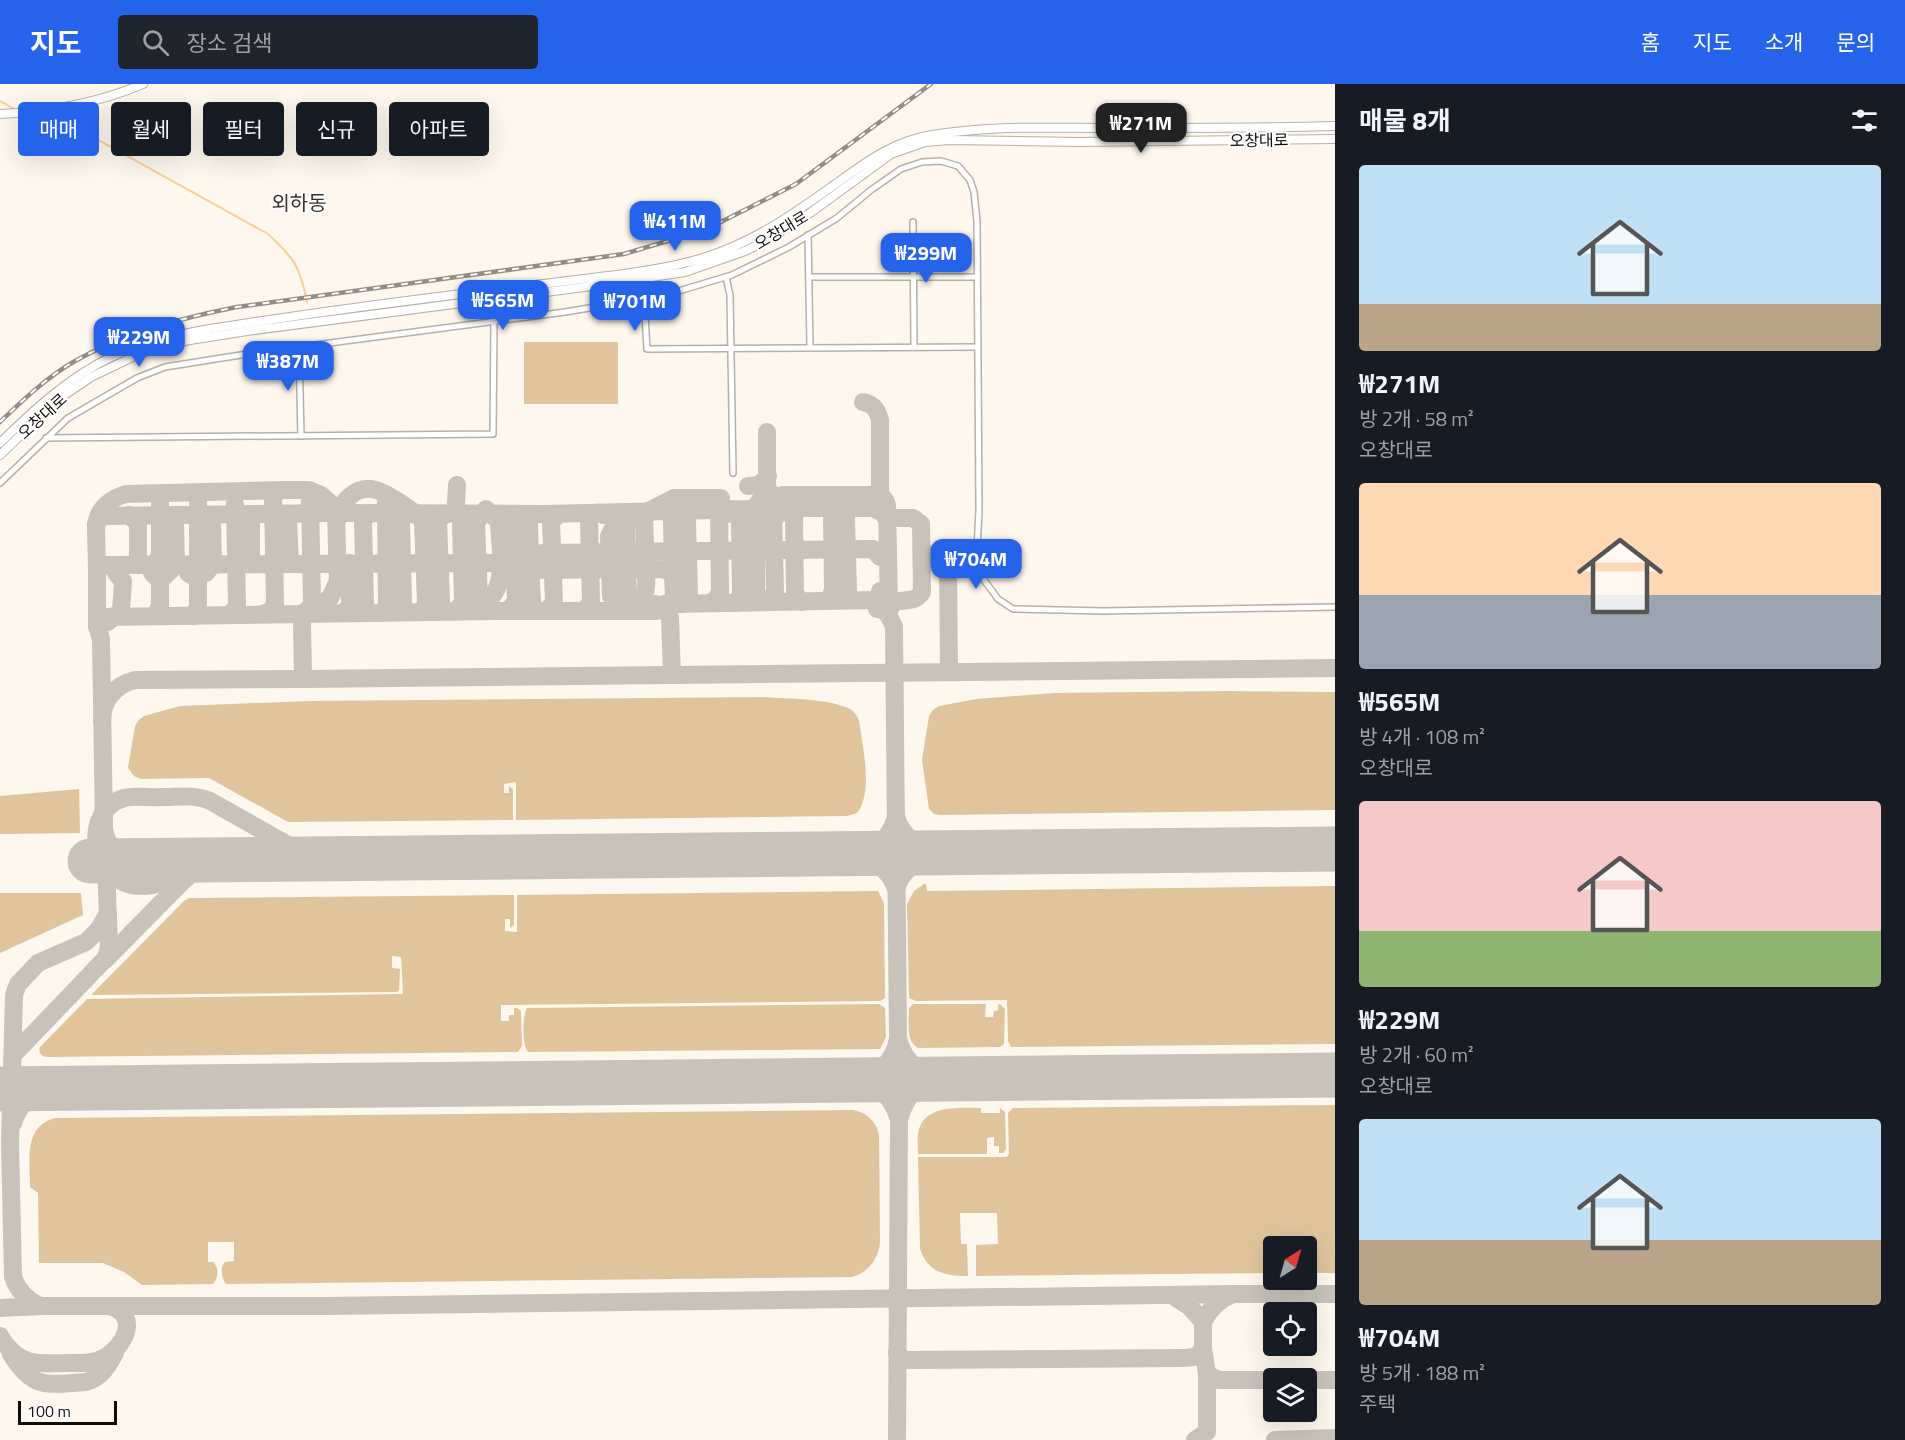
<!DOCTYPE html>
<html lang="ko">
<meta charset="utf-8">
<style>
body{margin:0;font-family:"Titillium Web","Noto Sans KR",sans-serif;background:#20242c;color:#f1f3f6;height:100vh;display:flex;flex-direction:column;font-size:22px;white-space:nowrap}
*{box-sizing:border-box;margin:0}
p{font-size:20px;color:#9ea1a6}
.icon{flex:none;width:33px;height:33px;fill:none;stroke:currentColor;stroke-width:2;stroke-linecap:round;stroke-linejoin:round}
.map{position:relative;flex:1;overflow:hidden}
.panel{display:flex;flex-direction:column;background:#171b24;width:570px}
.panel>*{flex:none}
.guide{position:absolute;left:18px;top:18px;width:570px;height:54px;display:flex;gap:12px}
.needle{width:39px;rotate:37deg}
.fabs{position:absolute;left:1263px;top:1152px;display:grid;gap:12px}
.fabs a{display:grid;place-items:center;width:54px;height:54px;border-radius:6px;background:#171b24;box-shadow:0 6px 24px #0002;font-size:30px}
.scale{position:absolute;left:18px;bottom:15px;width:99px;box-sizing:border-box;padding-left:6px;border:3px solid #100e0b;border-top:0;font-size:16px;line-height:21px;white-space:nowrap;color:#100e0b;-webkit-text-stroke:4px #fff;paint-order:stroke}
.price{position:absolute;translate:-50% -51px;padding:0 14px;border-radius:12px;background:#2563eb;color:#fff;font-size:20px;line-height:39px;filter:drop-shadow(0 2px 3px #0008)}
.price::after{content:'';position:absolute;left:50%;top:36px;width:18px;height:14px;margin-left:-9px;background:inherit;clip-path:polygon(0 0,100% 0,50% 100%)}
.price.on{background:#222;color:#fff}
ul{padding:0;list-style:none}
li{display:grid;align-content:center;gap:12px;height:318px;padding:0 24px}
li span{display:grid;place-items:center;height:186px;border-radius:6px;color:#555}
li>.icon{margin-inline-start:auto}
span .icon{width:108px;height:108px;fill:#fffc;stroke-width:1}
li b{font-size:26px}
h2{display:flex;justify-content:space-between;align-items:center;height:72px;padding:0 24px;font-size:26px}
.pill{padding:0 21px;border-radius:6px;background:#171b24;box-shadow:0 6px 24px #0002;font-size:21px;line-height:54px}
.pill.on{background:#2563eb;color:#fff}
header{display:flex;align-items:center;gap:36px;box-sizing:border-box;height:84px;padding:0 30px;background:#2563eb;color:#fff}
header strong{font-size:28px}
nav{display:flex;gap:33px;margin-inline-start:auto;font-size:21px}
.search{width:420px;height:54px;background:#20242c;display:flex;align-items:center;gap:15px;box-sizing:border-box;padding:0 21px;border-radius:6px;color:#9ea1a6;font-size:22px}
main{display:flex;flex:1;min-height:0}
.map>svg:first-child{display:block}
.green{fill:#e0c59c}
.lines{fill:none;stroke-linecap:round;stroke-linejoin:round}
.stream{stroke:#f7cf90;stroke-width:2}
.taxiway{stroke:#c8c2ba;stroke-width:18}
.runway{stroke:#c8c2ba;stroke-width:45}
.street-casing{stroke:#b6b0a7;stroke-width:8}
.secondary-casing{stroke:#b6b0a7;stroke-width:10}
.street{stroke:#fff;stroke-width:5}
.secondary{stroke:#fff;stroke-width:8}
.rail-casing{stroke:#928e87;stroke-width:4.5}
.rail{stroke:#fff;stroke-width:2;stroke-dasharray:7;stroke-linecap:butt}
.labels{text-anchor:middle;stroke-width:4.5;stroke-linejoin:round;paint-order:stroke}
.street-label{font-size:16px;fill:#100e0b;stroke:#fff}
.quarter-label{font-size:20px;fill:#363129;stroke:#fff}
</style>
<header>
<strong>지도</strong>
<div class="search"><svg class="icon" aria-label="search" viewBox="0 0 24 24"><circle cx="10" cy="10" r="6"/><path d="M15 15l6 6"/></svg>장소 검색</div>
<nav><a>홈</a><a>지도</a><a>소개</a><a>문의</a></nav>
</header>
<main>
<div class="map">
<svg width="1335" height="1356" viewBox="0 0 1335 1356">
<rect width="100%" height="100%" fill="#fef7ee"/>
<!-- green -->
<g class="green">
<rect x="524" y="258" width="94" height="62"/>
<path d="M1227,607L1335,608V726L939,731L934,730L929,725L922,676L929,632L933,626L939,622L976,615L1054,609Z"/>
<path d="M763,613C788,615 828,614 850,625C854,627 856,631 859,636C862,660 874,708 857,729L847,732L516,736V698L504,700V709H509V702L513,705V736L288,738L209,694L141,695L134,692L128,684L135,642L139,636L144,632L180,622L310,617Z"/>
<path d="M79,705L80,749L0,750V712Z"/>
<path d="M924,800H926L927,807L1335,802V960L1011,963L1008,957L1007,916L916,917L909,914L907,820L914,807Z"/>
<path d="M878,807L884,819L885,914L880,917L501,921V937H509V931H514V924H517L521,927L522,962L518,968L46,973C41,972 38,968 40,963L87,915L403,910L401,873L392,872V884L400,885L399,906L397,908L93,911L92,910L184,817L189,814L514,811V841L510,844V835H505V847L517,848V811Z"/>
<path d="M0,809H81L83,831L0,869Z"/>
<path d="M879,920L885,924L886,953L880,965L528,968C522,962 522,932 527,924Z"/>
<path d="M913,920H986L985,933H993L994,927L998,926V920L1001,921L1005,925L1004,960L1000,963L918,964C905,956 909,938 909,924Z"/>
<path d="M1335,1021V1189H1307L1306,1162H1274L1273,1189L976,1192V1161L998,1160L997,1129H960L961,1160H967L968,1192C946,1192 928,1189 920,1165L918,1073H1007L1009,1070L1008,1029L1013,1024Z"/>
<path d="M981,1024V1029H1000V1024L1005,1028L1006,1065L1003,1069H999V1062H994V1053L987,1054V1070H918C918,1064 917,1057 918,1051C921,1020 959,1024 981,1024Z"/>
<path d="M853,1026C867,1029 875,1036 879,1050L880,1159C878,1176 868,1188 852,1193L226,1200C221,1195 220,1183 225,1178L234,1177V1158H208V1178H213C220,1184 218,1194 213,1200L142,1201L124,1188L103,1179H39L38,1109L30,1103C30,1077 23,1042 55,1034Z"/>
</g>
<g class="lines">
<!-- stream -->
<g class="stream">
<path d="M0,17L16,26"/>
<path d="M27,32L40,38L93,53L268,150C294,174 300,182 307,218"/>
</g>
<!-- taxiway -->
<g class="taxiway">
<path d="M863,318C873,320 877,325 880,336V422"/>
<path d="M748,402L759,401L768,392"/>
<path d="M769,415L773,419V424L775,507L773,512L765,518L759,515L756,510V474L759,469L764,467L758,463L756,459V422L768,405L770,409L777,413L783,411H872C881,411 885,413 887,421L889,522"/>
<path d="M310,417L312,517"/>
<path d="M767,418V348"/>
<path d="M198,419V495"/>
<path d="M456,420L457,401"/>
<path d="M203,430L212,437L213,480L206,489"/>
<path d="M728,430L733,425L740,435L741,512L735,519"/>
<path d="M780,430L786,424L794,432L795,510L802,518"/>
<path d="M129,431L138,439V481"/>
<path d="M846,434L848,508"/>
<path d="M337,437C339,419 356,400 376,406C389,410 414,427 423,437L426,520L421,528"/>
<path d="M96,440C99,423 110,415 126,410L281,406"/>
<path d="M542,469L873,465L880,473"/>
<path d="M922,470L938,471L948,479L949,588"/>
<path d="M290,479L288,437L292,431L296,430"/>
<path d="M251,480V436L255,431L260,430"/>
<path d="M150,481L154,480L160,473V420"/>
<path d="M520,486L665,485L673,491L674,514L681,520L689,511L687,436L679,427L672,435L673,491"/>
<path d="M97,488L96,442L100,434L104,432L335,429L545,430L795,424H873L883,429L886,434H913L921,440L922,508C915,519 906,515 895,518L889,525L880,507"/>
<path d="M152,489L160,497L176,481L175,438L166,431"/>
<path d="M188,489L198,495V524L192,532"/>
<path d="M611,512L609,452L612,446L674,414H721"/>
<path d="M825,517L830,514L833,506L832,432L835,426L839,424L844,428"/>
<path d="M710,519L716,515L720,508L719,422L713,416"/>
<path d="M638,520C650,510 646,489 644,475L637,469L645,462L644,434L650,428"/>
<path d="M655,520L666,527L670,534L672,591"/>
<path d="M365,521L363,436L370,429"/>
<path d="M468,522C512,521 500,469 499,438L486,425"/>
<path d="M456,527L463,519L461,441"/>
<path d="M471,527L479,517L476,437L484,430"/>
<path d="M508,527L516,517L513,437L519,430L527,435L529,439L530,479L523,486"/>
<path d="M546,527L554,519L551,437L560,430"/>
<path d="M583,527L591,519L589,434C593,429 598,427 603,431"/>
<path d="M621,527L628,519L626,436L632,430"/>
<path d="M397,528L401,525L403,518L401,437L407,429"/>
<path d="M435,528L439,523L441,517L438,437L445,430"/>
<path d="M343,529L350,522L349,479"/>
<path d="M382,529L387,522L386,419"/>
<path d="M262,530L271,527L275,520L273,416L275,410L281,406H309L321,411L330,419L336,431L338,497L330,514L317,524L307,526"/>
<path d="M226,531L231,530L237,522L235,420"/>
<path d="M154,532L160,523V487"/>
<path d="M108,538L121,527L123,497L116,489"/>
<path d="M302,539L303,595"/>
<path d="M97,542L102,534L106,533L495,527H656L660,525L664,520H673L873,516L883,519L889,528"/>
<path d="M102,637C102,616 115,601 135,596L303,595L1335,584"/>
<path d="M896,733C902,754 923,767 945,769"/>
<path d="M857,770C876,766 889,754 895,736"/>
<path d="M857,770C874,778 887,783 895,802"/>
<path d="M197,776C176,780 169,801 145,802C91,805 79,727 124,714C135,711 149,714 161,713C177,713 195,710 210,717L313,775"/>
<path d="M136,777C118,774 107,762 104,745L101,555L97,542V488L103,481L530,479L532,518L531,521L525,527"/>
<path d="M896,805C901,784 924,774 943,769"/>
<path d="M108,830L98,846L86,858L38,879L18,900L14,911L10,1059L13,1193C18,1207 26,1216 40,1222H327L1234,1210H1335"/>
<path d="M105,876L185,795L202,782L217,776"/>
<path d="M898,954C903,975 916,987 936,995"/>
<path d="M13,971L106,874L109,863L106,779"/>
<path d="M850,996C876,993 894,980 898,954L894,542C889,533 888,526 877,525"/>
<path d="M855,996C878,998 893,1014 899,1036"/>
<path d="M13,1039C19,1022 28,1011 45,1004"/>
<path d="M1173,1212L1190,1223L1203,1238C1210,1224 1219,1215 1233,1210"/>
<path d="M0,1224L43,1222"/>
<path d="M0,1252C17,1282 37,1280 68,1279C80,1279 93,1280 104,1274C124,1263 141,1232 110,1222"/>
<path d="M897,1269L904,1276H909L1181,1274C1191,1274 1199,1274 1203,1264"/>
<path d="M11,1270C34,1307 47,1300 86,1298C102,1293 108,1282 115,1269"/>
<path d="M1207,1290L1219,1296H1274"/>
<path d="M1306,1296H1335"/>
<path d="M897,1356L899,1036C904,1016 916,1000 936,995"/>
<path d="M1195,1356L1207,1348V1290L1203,1264V1238"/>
<path d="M1275,1356L1335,1354"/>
</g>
<!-- runway -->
<g class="runway">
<path d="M90,777L1335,765"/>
<path d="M0,1005L1335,991"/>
</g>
<defs>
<g id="street">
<path d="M913,138L914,263"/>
<path d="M808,151L810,263"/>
<path d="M726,193L730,211L733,389"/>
<path d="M809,193H977"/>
<path d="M645,231L647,265L977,263"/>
<path d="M299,263L301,352"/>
<path d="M46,354L493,350L494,237"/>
<path d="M0,399L68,334L137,294L165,283L247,270L565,228L662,212L732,191L789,163L837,134L871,106L901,85L922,78L941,77L958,82L970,96L974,108L977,137L979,426L976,485L998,515L1013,525L1104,527L1335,523"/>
</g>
<g id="secondary">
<path d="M0,30C49,28 98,19 143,0"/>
<path d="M0,359C34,326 68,294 111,273C161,250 215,244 269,236C360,222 451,211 543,200C594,193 654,189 703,174C749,160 788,134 827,106C860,83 891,57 932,51C990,41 1050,44 1109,44C1184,44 1260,44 1335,42"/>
<path d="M0,371L57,316L91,293L141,269L190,256L247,247L584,203L685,188L745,167L766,157L810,129L891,70L925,58L950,56L1078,58L1335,55"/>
</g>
</defs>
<!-- street casing -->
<use href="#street" class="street-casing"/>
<!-- secondary casing -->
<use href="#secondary" class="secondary-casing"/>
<!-- street -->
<use href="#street" class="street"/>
<!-- secondary -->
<use href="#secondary" class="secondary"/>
<defs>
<path id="rail" d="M0,338C23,316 47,293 75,277C125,249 181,234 237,223L624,170L705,146L796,100L931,0"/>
</defs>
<!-- rail casing -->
<use href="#rail" class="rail-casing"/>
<!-- rail -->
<use href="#rail" class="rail"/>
</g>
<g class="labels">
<!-- street labels -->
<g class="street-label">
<text transform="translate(1259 56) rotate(-1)" y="6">오창대로</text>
<text transform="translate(781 146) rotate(-31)" y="6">오창대로</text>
<text transform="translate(42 332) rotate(-42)" y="6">오창대로</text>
</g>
<!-- quarter labels -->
<g class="quarter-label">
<text x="299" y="126">외하동</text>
</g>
</g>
</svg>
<div class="fabs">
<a><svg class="needle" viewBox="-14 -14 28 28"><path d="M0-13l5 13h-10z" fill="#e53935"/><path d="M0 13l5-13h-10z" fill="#9ea1a6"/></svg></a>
<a><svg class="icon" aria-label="locate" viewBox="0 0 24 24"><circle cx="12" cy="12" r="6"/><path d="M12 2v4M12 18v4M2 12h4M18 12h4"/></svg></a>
<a><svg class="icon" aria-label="layers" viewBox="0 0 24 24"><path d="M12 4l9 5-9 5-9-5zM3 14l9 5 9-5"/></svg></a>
</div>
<div class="scale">100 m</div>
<b class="price on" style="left:1141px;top:70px">₩271M</b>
<b class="price" style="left:675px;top:168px">₩411M</b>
<b class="price" style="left:926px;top:200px">₩299M</b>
<b class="price" style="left:503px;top:247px">₩565M</b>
<b class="price" style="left:635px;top:248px">₩701M</b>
<b class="price" style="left:139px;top:284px">₩229M</b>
<b class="price" style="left:288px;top:308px">₩387M</b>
<b class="price" style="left:976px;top:506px">₩704M</b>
<div class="guide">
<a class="pill on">매매</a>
<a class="pill">월세</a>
<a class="pill">필터</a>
<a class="pill">신규</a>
<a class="pill">아파트</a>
</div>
</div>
<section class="panel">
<h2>매물 8개<svg class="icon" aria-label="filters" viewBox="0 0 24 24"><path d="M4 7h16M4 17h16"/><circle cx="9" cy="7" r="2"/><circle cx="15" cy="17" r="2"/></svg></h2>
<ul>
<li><span style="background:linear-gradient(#bfe0f5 75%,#b9a48a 0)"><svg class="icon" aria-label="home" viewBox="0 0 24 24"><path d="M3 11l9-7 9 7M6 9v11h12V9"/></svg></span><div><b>₩271M</b><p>방 2개 · 58 m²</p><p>오창대로</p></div></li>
<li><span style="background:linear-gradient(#ffd9b3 60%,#9aa5b1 0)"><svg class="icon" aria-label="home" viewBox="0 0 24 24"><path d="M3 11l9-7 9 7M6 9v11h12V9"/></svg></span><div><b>₩565M</b><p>방 4개 · 108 m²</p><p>오창대로</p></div></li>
<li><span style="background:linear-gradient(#f6c9c9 70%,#8fb573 0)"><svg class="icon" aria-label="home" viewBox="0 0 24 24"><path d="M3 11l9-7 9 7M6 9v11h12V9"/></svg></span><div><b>₩229M</b><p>방 2개 · 60 m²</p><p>오창대로</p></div></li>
<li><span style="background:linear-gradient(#bfe0f5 65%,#b9a48a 0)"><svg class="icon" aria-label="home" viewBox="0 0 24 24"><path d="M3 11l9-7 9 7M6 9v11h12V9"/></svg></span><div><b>₩704M</b><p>방 5개 · 188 m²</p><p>주택</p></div></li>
</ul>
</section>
</main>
